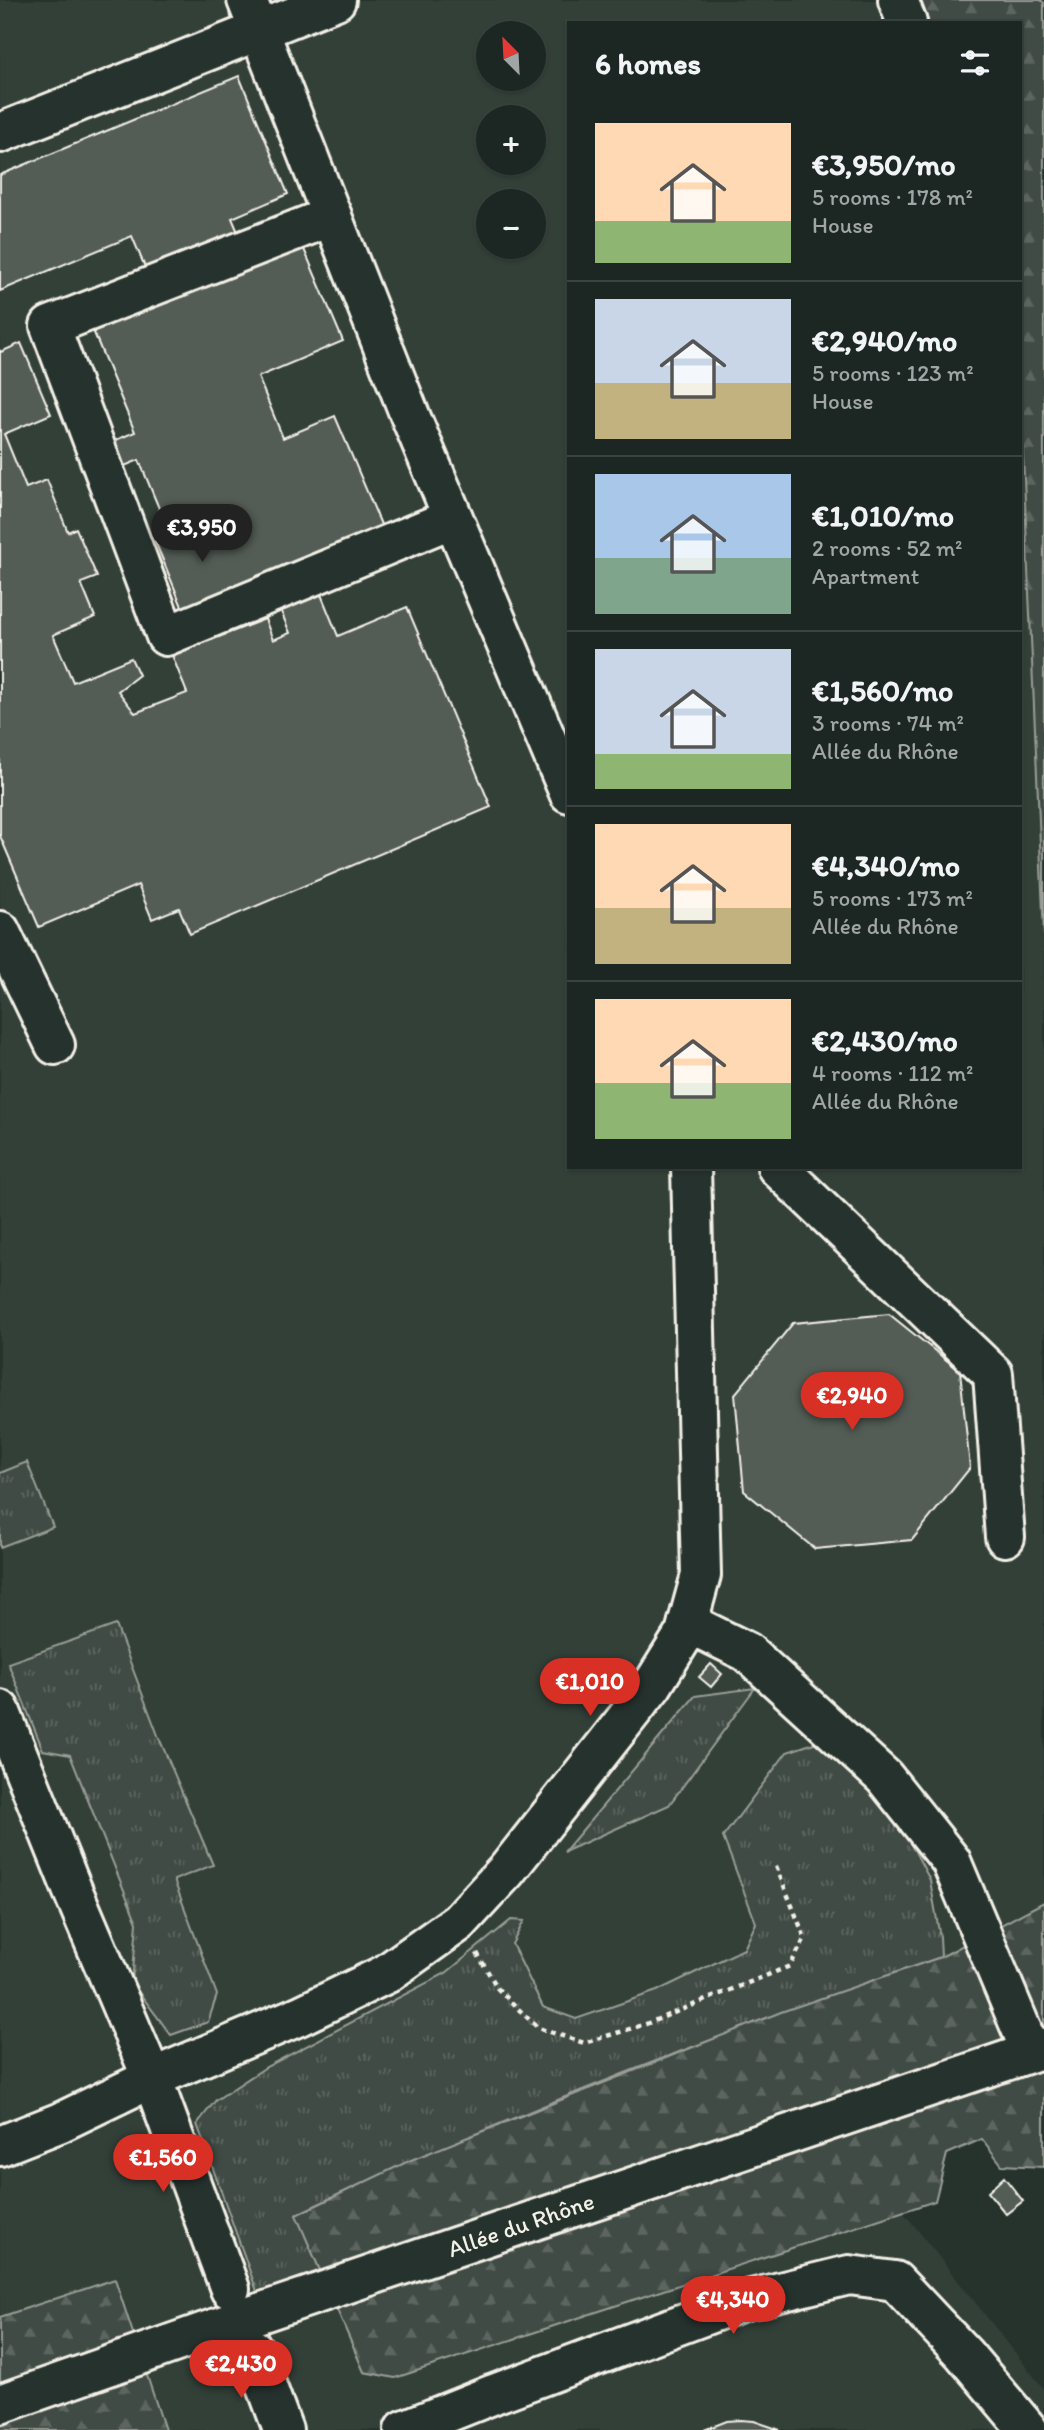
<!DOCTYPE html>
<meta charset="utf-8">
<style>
body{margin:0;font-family:Itim,sans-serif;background:#29322f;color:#f1f3f6;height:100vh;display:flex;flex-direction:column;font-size:26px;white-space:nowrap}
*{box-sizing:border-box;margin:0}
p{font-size:23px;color:#a0a5a5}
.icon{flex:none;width:38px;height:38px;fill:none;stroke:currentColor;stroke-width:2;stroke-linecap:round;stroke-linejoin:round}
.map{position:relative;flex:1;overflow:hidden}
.side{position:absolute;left:567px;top:21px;width:455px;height:1148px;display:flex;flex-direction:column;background:#1c2622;border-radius:0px;box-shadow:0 2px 5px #0004,0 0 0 2px #3a4340}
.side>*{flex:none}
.needle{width:46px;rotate:336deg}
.tools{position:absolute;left:476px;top:21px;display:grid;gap:14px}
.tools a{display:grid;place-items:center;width:70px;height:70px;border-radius:50%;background:#1c2622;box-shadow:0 2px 5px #0004,0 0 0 2px #3a4340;font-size:35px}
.price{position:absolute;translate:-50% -60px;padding:0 16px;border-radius:24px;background:#d93025;color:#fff;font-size:23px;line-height:46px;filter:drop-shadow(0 2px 4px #0008)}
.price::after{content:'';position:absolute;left:50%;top:42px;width:21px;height:16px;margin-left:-10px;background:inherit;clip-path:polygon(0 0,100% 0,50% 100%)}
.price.active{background:#222;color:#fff}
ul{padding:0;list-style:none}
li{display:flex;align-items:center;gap:21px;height:175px;padding:0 28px}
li+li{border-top:2px solid #3a4340}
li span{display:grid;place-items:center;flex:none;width:196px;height:140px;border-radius:0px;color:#555}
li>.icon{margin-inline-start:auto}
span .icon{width:84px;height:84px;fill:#fffc;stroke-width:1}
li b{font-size:30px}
h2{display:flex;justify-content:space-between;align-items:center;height:84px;padding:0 28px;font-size:30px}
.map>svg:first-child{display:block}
.built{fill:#333f39;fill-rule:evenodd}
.grass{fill:url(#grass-tufts);stroke:#9a9e96;stroke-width:2}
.forest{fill:url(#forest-firs);stroke:#9a9e96;stroke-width:2}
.building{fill:#525c55;stroke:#f4f1e8;stroke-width:2}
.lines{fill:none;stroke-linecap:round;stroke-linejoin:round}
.minor-casing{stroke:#f4f1e8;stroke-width:44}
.path{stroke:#f4f1e8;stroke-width:4.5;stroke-dasharray:5 5;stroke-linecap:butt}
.minor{stroke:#26332d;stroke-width:38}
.labels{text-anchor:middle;stroke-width:7;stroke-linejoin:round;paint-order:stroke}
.street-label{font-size:24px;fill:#f4f1e8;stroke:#26332d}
</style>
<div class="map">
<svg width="1044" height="2430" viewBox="0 0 1044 2430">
<defs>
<pattern id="grass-tufts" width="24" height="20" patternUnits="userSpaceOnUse" patternTransform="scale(1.75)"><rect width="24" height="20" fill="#414b45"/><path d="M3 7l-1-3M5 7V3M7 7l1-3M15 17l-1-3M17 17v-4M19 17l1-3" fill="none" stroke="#5d6560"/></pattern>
<pattern id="forest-firs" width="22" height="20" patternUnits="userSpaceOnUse" patternTransform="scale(1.75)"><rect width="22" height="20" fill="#414b45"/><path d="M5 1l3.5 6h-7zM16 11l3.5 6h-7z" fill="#5d6560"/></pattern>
</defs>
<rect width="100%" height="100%" fill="#26332d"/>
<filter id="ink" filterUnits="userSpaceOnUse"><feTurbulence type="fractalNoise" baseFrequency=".0143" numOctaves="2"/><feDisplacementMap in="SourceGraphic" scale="14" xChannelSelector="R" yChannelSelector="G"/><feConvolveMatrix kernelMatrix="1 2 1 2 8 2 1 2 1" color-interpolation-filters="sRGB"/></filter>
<g filter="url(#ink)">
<!-- built -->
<path class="built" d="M0,0H1015V23H569V1167H1020V387L1044,935V1951L897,2204L1044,2389V2430H0ZM488,33H534V79H488ZM488,117H534V163H488ZM488,201H534V247H488Z"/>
<!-- grass -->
<g class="grass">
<path d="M27,1462L53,1527L0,1547V1473Z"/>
<path d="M116,1625L159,1738L213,1865L174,1880L217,1995L208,2022L171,2035L132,1983L137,1923L70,1755L43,1750L8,1663Z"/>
<path d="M755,1688L669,1805L564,1852L695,1696Z"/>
<path d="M829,1738L889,1802L930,1880L940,1937L941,1957C723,2032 506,2115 297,2214L321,2273L259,2297L197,2124L216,2100L266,2067L446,1973L511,1920L524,1921L512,1944L543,2007L576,2019L657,1991L744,1949L756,1923L723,1837L787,1752Z"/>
</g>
<!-- forest -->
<g class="forest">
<path d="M921,0H1041L1044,3V935L1020,387V23H929Z"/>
<path d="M1044,1902V2167L1002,2165L982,2139L947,2154L935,2201L395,2378L364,2372L296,2215L411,2160L781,2012L941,1957Z"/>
<path d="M115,2279L165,2430H0V2317Z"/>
</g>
<!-- building -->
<g class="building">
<path d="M239,76L288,194L232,218L251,263L301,242L343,341L258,377L283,438L335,416L385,534L309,565L338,636L407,607L491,807L190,934L179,908L152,919L138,885L39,927L0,836V350L1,352L21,343L51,414L4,434L26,488L47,480L68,532L76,528L97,577L81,583L95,617L53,635L73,682L131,658L139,675L118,691L135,713L187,693L172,655L265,619L273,640L290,633L268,580L185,614L155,541L170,535L139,460L122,467L111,442L135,432L92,328L159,301L132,236L0,291V175Z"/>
<path d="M889,1314L960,1371L970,1468L912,1540L815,1549L744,1491L735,1394L793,1323Z"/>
<path d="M711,1664L722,1674L711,1687L699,1677Z"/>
<path d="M1004,2177L1023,2201L1006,2214L988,2192Z"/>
<path d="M741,2420L754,2421L780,2430H704L727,2421Z"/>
</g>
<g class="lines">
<defs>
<g id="minor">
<path d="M247,0L409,413L569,793"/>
<path d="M898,0L907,23"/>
<path d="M0,133L336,0"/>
<path d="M332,216L50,326L166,636L453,518"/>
<path d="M0,931L55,1045"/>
<path d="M777,1167L993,1374L1005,1537"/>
<path d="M688,1623L747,1652L884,1777L951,1861L1031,2052"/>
<path d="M0,1710L72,1889L152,2078L230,2289"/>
<path d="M0,2146L61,2122L152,2078L299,2016L386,1974L459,1922L507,1870L652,1686L685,1633L701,1575L691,1167"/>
<path d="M253,2349L283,2430"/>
<path d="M0,2404L239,2320L1044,2048"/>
<path d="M404,2430L494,2394L743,2301L849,2275L895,2281L964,2354L1028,2430"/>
</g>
</defs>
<!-- minor casing -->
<use href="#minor" class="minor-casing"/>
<!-- path -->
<path class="path" d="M477,1953L498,1989L538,2028L584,2043L646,2024L790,1966L805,1938L776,1866"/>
<!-- minor -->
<use href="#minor" class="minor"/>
</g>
</g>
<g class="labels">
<!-- street labels -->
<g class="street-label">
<text transform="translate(521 2225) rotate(-19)" y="8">Allée du Rhône</text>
</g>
</g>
</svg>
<div class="tools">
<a><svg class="needle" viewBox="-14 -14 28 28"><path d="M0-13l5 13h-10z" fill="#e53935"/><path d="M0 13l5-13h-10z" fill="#a0a5a5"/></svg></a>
<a>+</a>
<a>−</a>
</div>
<b class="price active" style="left:202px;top:564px">€3,950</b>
<b class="price" style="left:852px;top:1432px">€2,940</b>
<b class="price" style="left:590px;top:1718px">€1,010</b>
<b class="price" style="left:163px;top:2194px">€1,560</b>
<b class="price" style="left:733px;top:2336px">€4,340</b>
<b class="price" style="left:241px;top:2400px">€2,430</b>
<section class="side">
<h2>6 homes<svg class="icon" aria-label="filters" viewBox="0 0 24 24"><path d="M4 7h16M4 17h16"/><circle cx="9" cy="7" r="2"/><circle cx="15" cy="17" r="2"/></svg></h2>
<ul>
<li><span style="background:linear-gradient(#ffd9b3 70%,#8fb573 0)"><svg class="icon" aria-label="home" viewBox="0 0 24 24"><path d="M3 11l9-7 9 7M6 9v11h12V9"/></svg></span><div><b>€3,950/mo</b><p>5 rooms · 178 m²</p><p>House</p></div></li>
<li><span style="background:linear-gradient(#c9d6e8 60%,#c2b280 0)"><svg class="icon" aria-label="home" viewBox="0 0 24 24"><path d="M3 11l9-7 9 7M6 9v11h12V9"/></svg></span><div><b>€2,940/mo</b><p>5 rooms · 123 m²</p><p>House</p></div></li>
<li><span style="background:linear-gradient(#a9c7e8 60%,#7fa58c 0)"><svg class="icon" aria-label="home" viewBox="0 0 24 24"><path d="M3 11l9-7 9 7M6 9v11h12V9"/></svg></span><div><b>€1,010/mo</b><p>2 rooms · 52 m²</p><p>Apartment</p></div></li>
<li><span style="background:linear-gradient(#c9d6e8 75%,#8fb573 0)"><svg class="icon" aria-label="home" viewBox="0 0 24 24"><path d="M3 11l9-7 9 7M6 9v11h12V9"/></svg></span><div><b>€1,560/mo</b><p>3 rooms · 74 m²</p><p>Allée du Rhône</p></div></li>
<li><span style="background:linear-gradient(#ffd9b3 60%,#c2b280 0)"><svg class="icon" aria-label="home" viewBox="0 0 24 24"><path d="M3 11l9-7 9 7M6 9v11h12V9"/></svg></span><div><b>€4,340/mo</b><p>5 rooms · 173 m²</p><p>Allée du Rhône</p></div></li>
<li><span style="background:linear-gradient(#ffd9b3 60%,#8fb573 0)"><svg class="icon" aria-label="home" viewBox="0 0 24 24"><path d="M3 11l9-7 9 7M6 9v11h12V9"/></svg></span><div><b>€2,430/mo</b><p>4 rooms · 112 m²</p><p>Allée du Rhône</p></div></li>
</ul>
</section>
</div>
